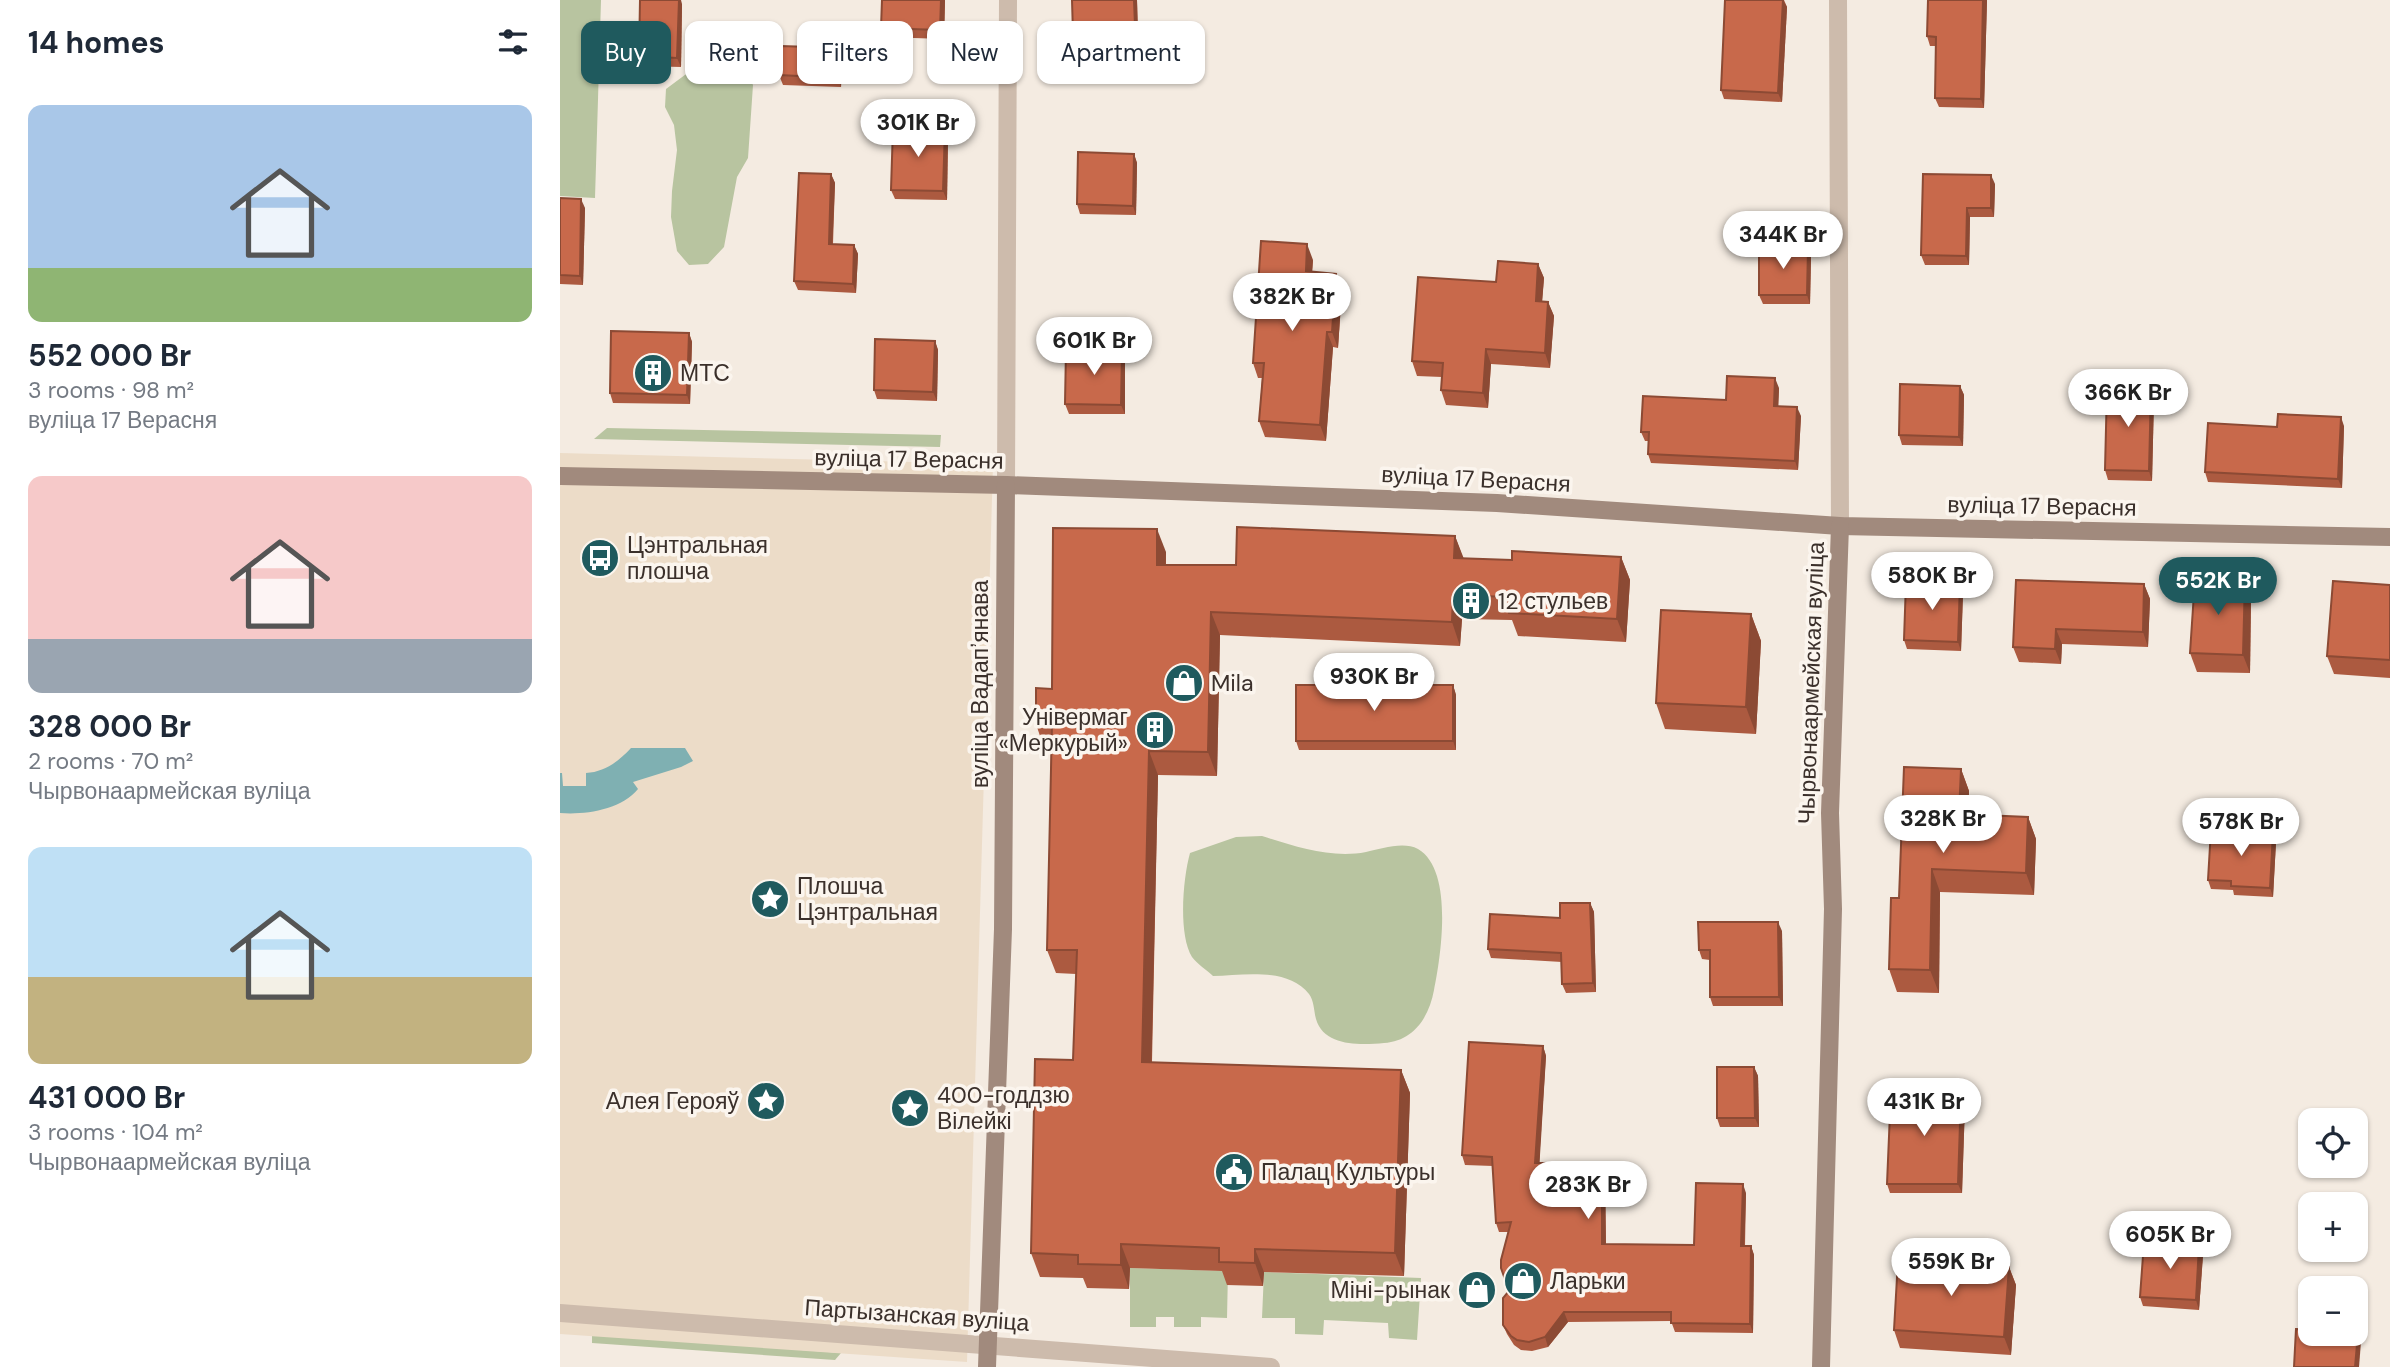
<!DOCTYPE html>
<meta charset="utf-8">
<style>
body{margin:0;font-family:"DM Sans",sans-serif;background:#f2f2f3;color:#1f2937;height:100vh;display:flex;flex-direction:column;font-size:26px;white-space:nowrap}
*{box-sizing:border-box;margin:0}
p{font-size:23px;color:#747a83}
.icon{flex:none;width:38px;height:38px;fill:none;stroke:currentColor;stroke-width:2;stroke-linecap:round;stroke-linejoin:round}
.map{position:relative;flex:1;overflow:hidden}
.drawer{display:flex;flex-direction:column;background:#fff;width:560px}
.drawer>*{flex:none}
.top-card{position:absolute;left:21px;top:21px;width:665px;height:63px;display:flex;gap:14px}
.controls{position:absolute;left:1738px;top:1108px;display:grid;gap:14px}
.controls a{display:grid;place-items:center;width:70px;height:70px;border-radius:14px;background:#fff;box-shadow:0 2px 5px #0004;font-size:35px}
.price{position:absolute;translate:-50% -60px;padding:0 16px;border-radius:24px;background:#fff;color:#222;font-size:23px;line-height:46px;filter:drop-shadow(0 2px 4px #0008)}
.price::after{content:'';position:absolute;left:50%;top:42px;width:21px;height:16px;margin-left:-10px;background:inherit;clip-path:polygon(0 0,100% 0,50% 100%)}
.price.current{background:#1f5a5e;color:#fff}
ul{padding:0;list-style:none}
li{display:grid;align-content:center;gap:14px;height:371px;padding:0 28px}
li span{display:grid;place-items:center;height:217px;border-radius:14px;color:#555}
li>.icon{margin-inline-start:auto}
span .icon{width:126px;height:126px;fill:#fffc;stroke-width:1}
li b{font-size:30px}
h2{display:flex;justify-content:space-between;align-items:center;height:84px;padding:0 28px;font-size:30px}
.chip{padding:0 24px;border-radius:14px;background:#fff;box-shadow:0 2px 5px #0004;font-size:24px;line-height:63px}
.chip.current{background:#1f5a5e;color:#fff}
main{display:flex;flex:1;min-height:0}
.map>svg:first-child{display:block}
.green{fill:#b8c4a0}
.plaza{fill:#ecdcc8}
.water{fill:#7fb0b2}
.lines{fill:none;stroke-linecap:round;stroke-linejoin:round}
.street{stroke:#cdbbac;stroke-width:18}
.secondary{stroke:#a18a7d;stroke-width:18}
.wall{fill:#ac5a40}
.shaded-wall{fill:#8c4a34}
.building{fill:#c8694b;stroke:#8c4a34;stroke-width:2}
.labels{text-anchor:middle;stroke-width:7;stroke-linejoin:round;paint-order:stroke}
.poi-label{font-size:23px;fill:#3b302b;stroke:#fbf5ee;text-anchor:start}
.street-label{font-size:23px;fill:#3b302b;stroke:#fbf5ee}
</style>
<main>
<section class="drawer">
<h2>14 homes<svg class="icon" aria-label="filters" viewBox="0 0 24 24"><path d="M4 7h16M4 17h16"/><circle cx="9" cy="7" r="2"/><circle cx="15" cy="17" r="2"/></svg></h2>
<ul>
<li><span style="background:linear-gradient(#a9c7e8 75%,#8fb573 0)"><svg class="icon" aria-label="home" viewBox="0 0 24 24"><path d="M3 11l9-7 9 7M6 9v11h12V9"/></svg></span><div><b>552 000 Br</b><p>3 rooms · 98 m²</p><p>вуліца 17 Верасня</p></div></li>
<li><span style="background:linear-gradient(#f6c9c9 75%,#9aa5b1 0)"><svg class="icon" aria-label="home" viewBox="0 0 24 24"><path d="M3 11l9-7 9 7M6 9v11h12V9"/></svg></span><div><b>328 000 Br</b><p>2 rooms · 70 m²</p><p>Чырвонаармейская вуліца</p></div></li>
<li><span style="background:linear-gradient(#bfe0f5 60%,#c2b280 0)"><svg class="icon" aria-label="home" viewBox="0 0 24 24"><path d="M3 11l9-7 9 7M6 9v11h12V9"/></svg></span><div><b>431 000 Br</b><p>3 rooms · 104 m²</p><p>Чырвонаармейская вуліца</p></div></li>
</ul>
</section>
<div class="map">
<svg width="1830" height="1367" viewBox="0 0 1830 1367">
<rect width="100%" height="100%" fill="#f4ebe1"/>
<!-- green -->
<g class="green">
<path d="M0,0H41L35,198L0,196Z"/>
<path d="M171,61L186,72L193,85L188,158L177,177L164,247L148,264L129,265L117,251L111,217L112,191L117,150L114,125L105,107L106,89L141,63Z"/>
<path d="M47,428L381,435L380,447L34,439Z"/>
<path d="M702,836C734,846 771,859 806,852C821,849 843,841 858,849C894,870 881,956 874,990C869,1017 854,1041 824,1043C801,1045 764,1047 756,1019C754,1012 754,1000 749,994C728,967 683,975 653,976C647,970 637,964 632,957C618,934 623,878 630,853L676,837Z"/>
<path d="M570,1268L668,1271L667,1318L641,1317V1327H614V1317H596V1327H570Z"/>
<path d="M704,1272L861,1278L857,1340L829,1338L828,1323L764,1320L763,1335L735,1334V1318H702Z"/>
<path d="M32,1334L281,1353L275,1360L32,1343Z"/>
</g>
<!-- plaza -->
<path class="plaza" d="M0,453L433,464L407,1362L0,1334Z"/>
<!-- water -->
<path class="water" d="M71,748H125L133,761L121,767L73,782L78,789C61,810 25,815 0,813V773H2L3,786H26V773C45,772 59,761 71,748Z"/>
<g class="lines">
<!-- street -->
<g class="street">
<path d="M1278,0L1280,526"/>
<path d="M446,485L448,0"/>
<path d="M0,1313L711,1367"/>
</g>
<!-- secondary -->
<g class="secondary">
<path d="M0,476L446,485L937,503L1280,526L1830,537"/>
<path d="M427,1367L443,929L446,485"/>
<path d="M1261,1367L1273,909L1270,813L1280,526"/>
</g>
</g>
<!-- wall -->
<g class="wall">
<path d="M385,0L384,39L324,37L321,28Z"/>
<path d="M512,0H577L578,36H550L551,43H517L513,34Z"/>
<path d="M1165,0H1224L1227,7L1222,102L1164,99L1161,90Z"/>
<path d="M1427,0L1424,108L1379,107L1375,98L1376,46H1370L1367,36Z"/>
<path d="M122,4L121,67L82,66L79,56Z"/>
<path d="M279,48L282,57L281,87L223,85L219,75Z"/>
<path d="M385,128L388,137L387,200L335,199L331,190Z"/>
<path d="M574,154L577,163L576,215L520,214L517,204Z"/>
<path d="M271,174L275,183L273,244L294,245L298,254L296,293L238,290L234,281Z"/>
<path d="M1363,174L1435,184L1434,217H1410L1409,265H1365L1361,255Z"/>
<path d="M0,198L25,208L23,285L0,284Z"/>
<path d="M1251,257L1250,304H1203L1199,295Z"/>
<path d="M753,260L752,272L776,274L782,289L778,348L773,347L766,441L705,437L699,421L702,378H698L693,363Z"/>
<path d="M978,264L984,278L982,301L988,302L994,316L990,368L931,364L928,408L886,405L881,390L882,377L857,376L852,361L936,282Z"/>
<path d="M129,333L132,342L130,404L53,403L50,393Z"/>
<path d="M375,341L378,350L377,401L317,399L314,390Z"/>
<path d="M562,350L565,359V414H509L505,404Z"/>
<path d="M1400,386L1404,395L1403,446L1342,445L1339,435Z"/>
<path d="M1219,388L1218,406L1241,416L1238,470L1091,463L1088,454V441H1085L1081,432L1166,400Z"/>
<path d="M1591,389L1594,398L1592,481L1548,480L1545,470Z"/>
<path d="M1784,426L1782,488L1648,482L1645,472L1717,427Z"/>
<path d="M895,536L903,558L952,560L1061,557L1070,580L1066,642L958,636L952,620L902,619L900,646L660,635L657,776L598,775L592,1062L841,1070L850,1093L844,1276L704,1272L703,1286L667,1285L662,1271L570,1268L569,1289L527,1288L523,1278L480,1277L471,1253L513,1060L516,974L496,973L487,950L491,748H484L476,724L492,689L606,552V565H676Z"/>
<path d="M1584,584L1590,599L1588,647L1502,644L1501,664L1459,662L1453,647Z"/>
<path d="M1830,585V678L1774,674L1767,656Z"/>
<path d="M1403,593L1401,651L1347,649L1344,640Z"/>
<path d="M1691,597L1690,673L1637,672L1630,653Z"/>
<path d="M1191,614L1201,641L1196,734L1105,729L1096,703Z"/>
<path d="M893,685L896,695V750H739L736,741Z"/>
<path d="M1401,769L1409,791L1408,814L1468,817L1476,839L1474,895L1380,892L1379,993L1337,992L1329,969L1339,898Z"/>
<path d="M1713,833L1716,842L1713,897L1674,895L1673,890L1651,889L1648,880Z"/>
<path d="M1030,903L1034,912L1036,992L1006,993L1002,984V962L931,958L928,949L1000,918Z"/>
<path d="M1222,931L1223,1006H1153L1150,997V960L1142,959L1139,950Z"/>
<path d="M983,1046L986,1056L979,1163L1045,1172L1046,1244L1134,1245L1186,1193L1185,1246H1191L1194,1255L1193,1333L1115,1332L1111,1321L1008,1322L988,1347L972,1351L961,1350L954,1345L947,1334L943,1325L949,1291L948,1232H939L936,1223L933,1166L905,1165L902,1155Z"/>
<path d="M1194,1067L1198,1076L1199,1127H1160L1157,1118Z"/>
<path d="M1401,1093L1405,1103L1402,1193H1330L1327,1184Z"/>
<path d="M1639,1246L1643,1255L1639,1310L1583,1306L1580,1297Z"/>
<path d="M1449,1267L1456,1285L1451,1355L1340,1348L1334,1330Z"/>
</g>
<!-- shaded-wall -->
<g class="shaded-wall">
<path d="M119,0H121L122,4L121,67L117,58Z"/>
<path d="M381,0H385L384,39L380,30Z"/>
<path d="M574,0H577L578,36L575,26Z"/>
<path d="M1223,0L1227,7L1222,102L1218,93Z"/>
<path d="M1423,0H1427L1424,108L1421,99Z"/>
<path d="M547,27L550,36L551,43L547,34Z"/>
<path d="M279,48L282,57L281,87L278,78Z"/>
<path d="M385,128L388,137L387,200L383,191Z"/>
<path d="M574,154L577,163L576,215L573,206Z"/>
<path d="M271,174L275,183L272,253L269,244Z"/>
<path d="M1431,175L1435,184L1434,217L1431,208Z"/>
<path d="M21,199L25,208L23,285L20,276Z"/>
<path d="M1407,208L1410,217L1409,265L1406,256Z"/>
<path d="M747,244L753,260L751,287L746,271Z"/>
<path d="M294,245L298,254L296,293L293,284Z"/>
<path d="M1248,248L1251,257L1250,304L1247,295Z"/>
<path d="M978,264L984,278L981,316L976,301Z"/>
<path d="M776,274L782,289L778,348L772,332Z"/>
<path d="M988,302L994,316L990,368L985,353Z"/>
<path d="M767,332L773,347L766,441L760,425Z"/>
<path d="M129,333L132,342L130,404L127,395Z"/>
<path d="M375,341L378,350L377,401L373,392Z"/>
<path d="M926,349L931,364L928,408L923,393Z"/>
<path d="M562,350L565,359V414L561,405Z"/>
<path d="M1215,378L1219,388L1218,415L1214,406Z"/>
<path d="M1400,386L1404,395L1403,446L1399,437Z"/>
<path d="M1591,389L1594,398L1592,481L1589,471Z"/>
<path d="M1237,407L1241,416L1238,470L1235,461Z"/>
<path d="M1781,417L1784,426L1782,488L1778,479Z"/>
<path d="M597,529L606,552L605,588L597,565Z"/>
<path d="M895,536L904,559L894,558Z"/>
<path d="M1061,557L1070,580L1066,642L1057,619Z"/>
<path d="M1685,579L1691,597L1690,673L1683,655Z"/>
<path d="M1400,583L1403,593L1401,651L1398,642Z"/>
<path d="M1584,584L1590,599L1588,647L1583,632Z"/>
<path d="M893,595L902,619L900,646L892,622Z"/>
<path d="M651,612L660,635L657,776L648,752Z"/>
<path d="M1191,614L1201,641L1196,734L1186,707Z"/>
<path d="M1496,629L1502,644L1501,664L1495,649Z"/>
<path d="M893,685L896,695V750L893,741Z"/>
<path d="M589,751L598,775L591,1085L582,1062Z"/>
<path d="M1401,769L1409,791L1407,836L1399,814Z"/>
<path d="M1468,817L1476,839L1474,895L1466,873Z"/>
<path d="M1713,833L1716,842L1713,897L1710,888Z"/>
<path d="M1372,869L1380,892L1379,993L1370,970Z"/>
<path d="M1030,903L1034,912L1036,992L1033,983Z"/>
<path d="M1218,922L1222,931L1223,1006L1219,997Z"/>
<path d="M983,1046L986,1056L979,1172L975,1163Z"/>
<path d="M1194,1067L1198,1076L1199,1127L1195,1118Z"/>
<path d="M841,1070L850,1093L844,1276L835,1253Z"/>
<path d="M1401,1093L1405,1103L1402,1193L1398,1184Z"/>
<path d="M1042,1163L1045,1172L1046,1253L1042,1244Z"/>
<path d="M1183,1184L1186,1193L1184,1255L1181,1246Z"/>
<path d="M561,1244L570,1268L569,1289L561,1265Z"/>
<path d="M1191,1246L1194,1255L1193,1333L1190,1324Z"/>
<path d="M1639,1246L1643,1255L1639,1310L1636,1300Z"/>
<path d="M695,1249L704,1272L703,1286L695,1263Z"/>
<path d="M1449,1267L1456,1285L1451,1355L1444,1337Z"/>
<path d="M1004,1312L1008,1322L988,1347L985,1337Z"/>
<path d="M1798,1333L1801,1342L1799,1367H1795Z"/>
</g>
<!-- building -->
<g class="building">
<path d="M80,0H119L117,58L79,56Z"/>
<path d="M322,0H381L380,30L321,28Z"/>
<path d="M512,0H574L575,26L547,27V34H513Z"/>
<path d="M1165,0H1223L1218,93L1161,90Z"/>
<path d="M1368,0H1423L1421,99L1375,98L1376,37L1367,36Z"/>
<path d="M221,46L279,48L278,78L219,75Z"/>
<path d="M333,127L385,128L383,191L331,190Z"/>
<path d="M518,152L574,154L573,206L517,204Z"/>
<path d="M239,173L271,174L269,244L294,245L293,284L234,281Z"/>
<path d="M1363,174L1431,175V208H1407L1406,256L1361,255Z"/>
<path d="M0,198L21,199L20,276L0,275Z"/>
<path d="M701,241L747,244L746,271L776,274L772,332H767L760,425L699,421L704,363H693Z"/>
<path d="M1199,248H1248L1247,295H1199Z"/>
<path d="M938,261L978,264L976,301L988,302L985,353L926,349L923,393L881,390L883,363L852,361L858,277L936,282Z"/>
<path d="M51,331L129,333L127,395L50,393Z"/>
<path d="M315,339L375,341L373,392L314,390Z"/>
<path d="M506,349L562,350L561,405L505,404Z"/>
<path d="M1167,376L1215,378L1214,406L1237,407L1235,461L1088,454L1089,432H1081L1083,396L1166,400Z"/>
<path d="M1340,384L1400,386L1399,437L1339,435Z"/>
<path d="M1547,387L1591,389L1589,471L1545,470Z"/>
<path d="M1718,414L1781,417L1778,479L1645,472L1648,423L1717,427Z"/>
<path d="M677,527L895,536L894,558L952,560V551L1061,557L1057,619L949,613L950,597L893,595L892,622L651,612L648,752L589,751L582,1062L841,1070L835,1253L695,1249V1263L659,1262V1248L561,1244V1265L518,1264V1255L471,1253L475,1059L513,1060L517,950H487L492,724H476V688L492,689L493,528L597,529V565H676Z"/>
<path d="M1635,578L1685,579L1683,655L1630,653Z"/>
<path d="M1456,580L1584,584L1583,632L1496,629L1495,649L1453,647Z"/>
<path d="M1773,581L1830,585V660L1767,656Z"/>
<path d="M1346,582L1400,583L1398,642L1344,640Z"/>
<path d="M1101,610L1191,614L1186,707L1096,703Z"/>
<rect x="736" y="685" width="157" height="56"/>
<path d="M1344,767L1401,769L1399,814L1468,817L1466,873L1372,869L1370,970L1329,969L1331,898H1339Z"/>
<path d="M1651,829L1713,833L1710,888L1671,886V881L1648,880Z"/>
<path d="M1000,903H1030L1033,983L1002,984L1001,953L928,949L930,914L1000,918Z"/>
<path d="M1138,922H1218L1219,997H1150V950H1139Z"/>
<path d="M909,1042L983,1046L975,1163H1042V1244L1134,1245L1136,1183L1183,1184L1181,1246H1191L1190,1324L1111,1323V1312H1004L985,1337L969,1342L957,1340L951,1336L943,1325V1298L949,1291L941,1268V1260L951,1222L936,1223L932,1157L902,1155Z"/>
<path d="M1157,1067H1194L1195,1118H1157Z"/>
<path d="M1331,1089L1401,1093L1398,1184H1327Z"/>
<path d="M1584,1242L1639,1246L1636,1300L1580,1297Z"/>
<path d="M1338,1260L1449,1267L1444,1337L1334,1330Z"/>
<path d="M1736,1329L1750,1330V1334L1798,1333L1795,1367H1734Z"/>
</g>
<!-- icons -->
<defs>
<symbol id="building-disc" viewBox="-11 -11 22 22"><circle r="9.5" fill="#1f5a5e" stroke="#fbf5ee"/><path d="M-4-6H4V6H1V3H-1V6H-4ZM-2.5-4.3h1.7v1.8h-1.7ZM.8-4.3h1.7v1.8H.8ZM-2.5-1h1.7V.8h-1.7ZM.8-1h1.7V.8H.8Z" fill="#fff"/></symbol>
<symbol id="bus-disc" viewBox="-11 -11 22 22"><circle r="9.5" fill="#1f5a5e" stroke="#fbf5ee"/><path d="M-5-6H5V4H4V6H2V4H-2V6H-4V4H-5ZM-3.5-4V0h7V-4ZM-3.5 1.2v1.5H-2V1.2ZM2 1.2v1.5H3.5V1.2Z" fill="#fff"/></symbol>
<symbol id="shop-disc" viewBox="-11 -11 22 22"><circle r="9.5" fill="#1f5a5e" stroke="#fbf5ee"/><path d="M-5-2.5h2.3a2.7 3.5 0 0 1 5.4 0H5L5.5 6h-11ZM-1.5-2.5h3a1.5 2.3 0 0 0-3 0Z" fill="#fff"/></symbol>
<symbol id="sight-disc" viewBox="-11 -11 22 22"><circle r="9.5" fill="#1f5a5e" stroke="#fbf5ee"/><path d="M0-6L1.8-2.2L6-1.7L2.9 1.2L3.7 5.4L0 3.3L-3.7 5.4L-2.9 1.2L-6-1.7L-1.8-2.2Z" fill="#fff"/></symbol>
<symbol id="civic-disc" viewBox="-11 -11 22 22"><circle r="9.5" fill="#1f5a5e" stroke="#fbf5ee"/><path d="M-.6-6.5H3V-4.5H.6V-3L4-1V1h2V6H-6V1h2V-1L-.6-3ZM-1.2 2.5V6h2.4V2.5Z" fill="#fff"/></symbol>
</defs>
<g fill-rule="evenodd">
<use href="#building-disc" x="71" y="351" width="44" height="44"/>
<use href="#bus-disc" x="18" y="536" width="44" height="44"/>
<use href="#building-disc" x="889" y="579" width="44" height="44"/>
<use href="#shop-disc" x="602" y="661" width="44" height="44"/>
<use href="#building-disc" x="573" y="708" width="44" height="44"/>
<use href="#sight-disc" x="188" y="877" width="44" height="44"/>
<use href="#sight-disc" x="184" y="1079" width="44" height="44"/>
<use href="#sight-disc" x="328" y="1086" width="44" height="44"/>
<use href="#civic-disc" x="652" y="1150" width="44" height="44"/>
<use href="#shop-disc" x="941" y="1259" width="44" height="44"/>
<use href="#shop-disc" x="895" y="1268" width="44" height="44"/>
</g>
<g class="labels">
<!-- poi labels -->
<g class="poi-label">
<text x="120" y="381">МТС</text>
<text x="67" y="553">Цэнтральная<tspan x="67" dy="26">плошча</tspan></text>
<text x="938" y="609">12 стульев</text>
<text x="651" y="691">Mila</text>
<text x="568" y="725" text-anchor="end">Універмаг<tspan x="568" dy="26">«Меркурый»</tspan></text>
<text x="237" y="894">Плошча<tspan x="237" dy="26">Цэнтральная</tspan></text>
<text x="377" y="1103">400-годдзю<tspan x="377" dy="26">Вілейкі</tspan></text>
<text x="179" y="1109" text-anchor="end">Алея Герояў</text>
<text x="701" y="1180">Палац Культуры</text>
<text x="990" y="1289">Ларьки</text>
<text x="890" y="1298" text-anchor="end">Міні-рынак</text>
</g>
<!-- street labels -->
<g class="street-label">
<text transform="translate(349 459) rotate(1)" y="8">вуліца 17 Верасня</text>
<text transform="translate(916 479) rotate(3)" y="8">вуліца 17 Верасня</text>
<text transform="translate(1482 506) rotate(1)" y="8">вуліца 17 Верасня</text>
<text transform="translate(1251 683) rotate(-88)" y="8">Чырвонаармейская вуліца</text>
<text transform="translate(420 684) rotate(-90)" y="8">вуліца Вадапʼянава</text>
<text transform="translate(357 1315) rotate(4)" y="8">Партызанская вуліца</text>
</g>
</g>
</svg>
<div class="controls">
<a><svg class="icon" aria-label="locate" viewBox="0 0 24 24"><circle cx="12" cy="12" r="6"/><path d="M12 2v4M12 18v4M2 12h4M18 12h4"/></svg></a>
<a>+</a>
<a>−</a>
</div>
<b class="price" style="left:358px;top:159px">301K Br</b>
<b class="price" style="left:1223px;top:271px">344K Br</b>
<b class="price" style="left:732px;top:333px">382K Br</b>
<b class="price" style="left:534px;top:377px">601K Br</b>
<b class="price" style="left:1568px;top:429px">366K Br</b>
<b class="price" style="left:1372px;top:612px">580K Br</b>
<b class="price current" style="left:1658px;top:617px">552K Br</b>
<b class="price" style="left:814px;top:713px">930K Br</b>
<b class="price" style="left:1383px;top:855px">328K Br</b>
<b class="price" style="left:1681px;top:858px">578K Br</b>
<b class="price" style="left:1364px;top:1138px">431K Br</b>
<b class="price" style="left:1028px;top:1221px">283K Br</b>
<b class="price" style="left:1610px;top:1271px">605K Br</b>
<b class="price" style="left:1391px;top:1298px">559K Br</b>
<div class="top-card">
<a class="chip current">Buy</a>
<a class="chip">Rent</a>
<a class="chip">Filters</a>
<a class="chip">New</a>
<a class="chip">Apartment</a>
</div>
</div>
</main>
